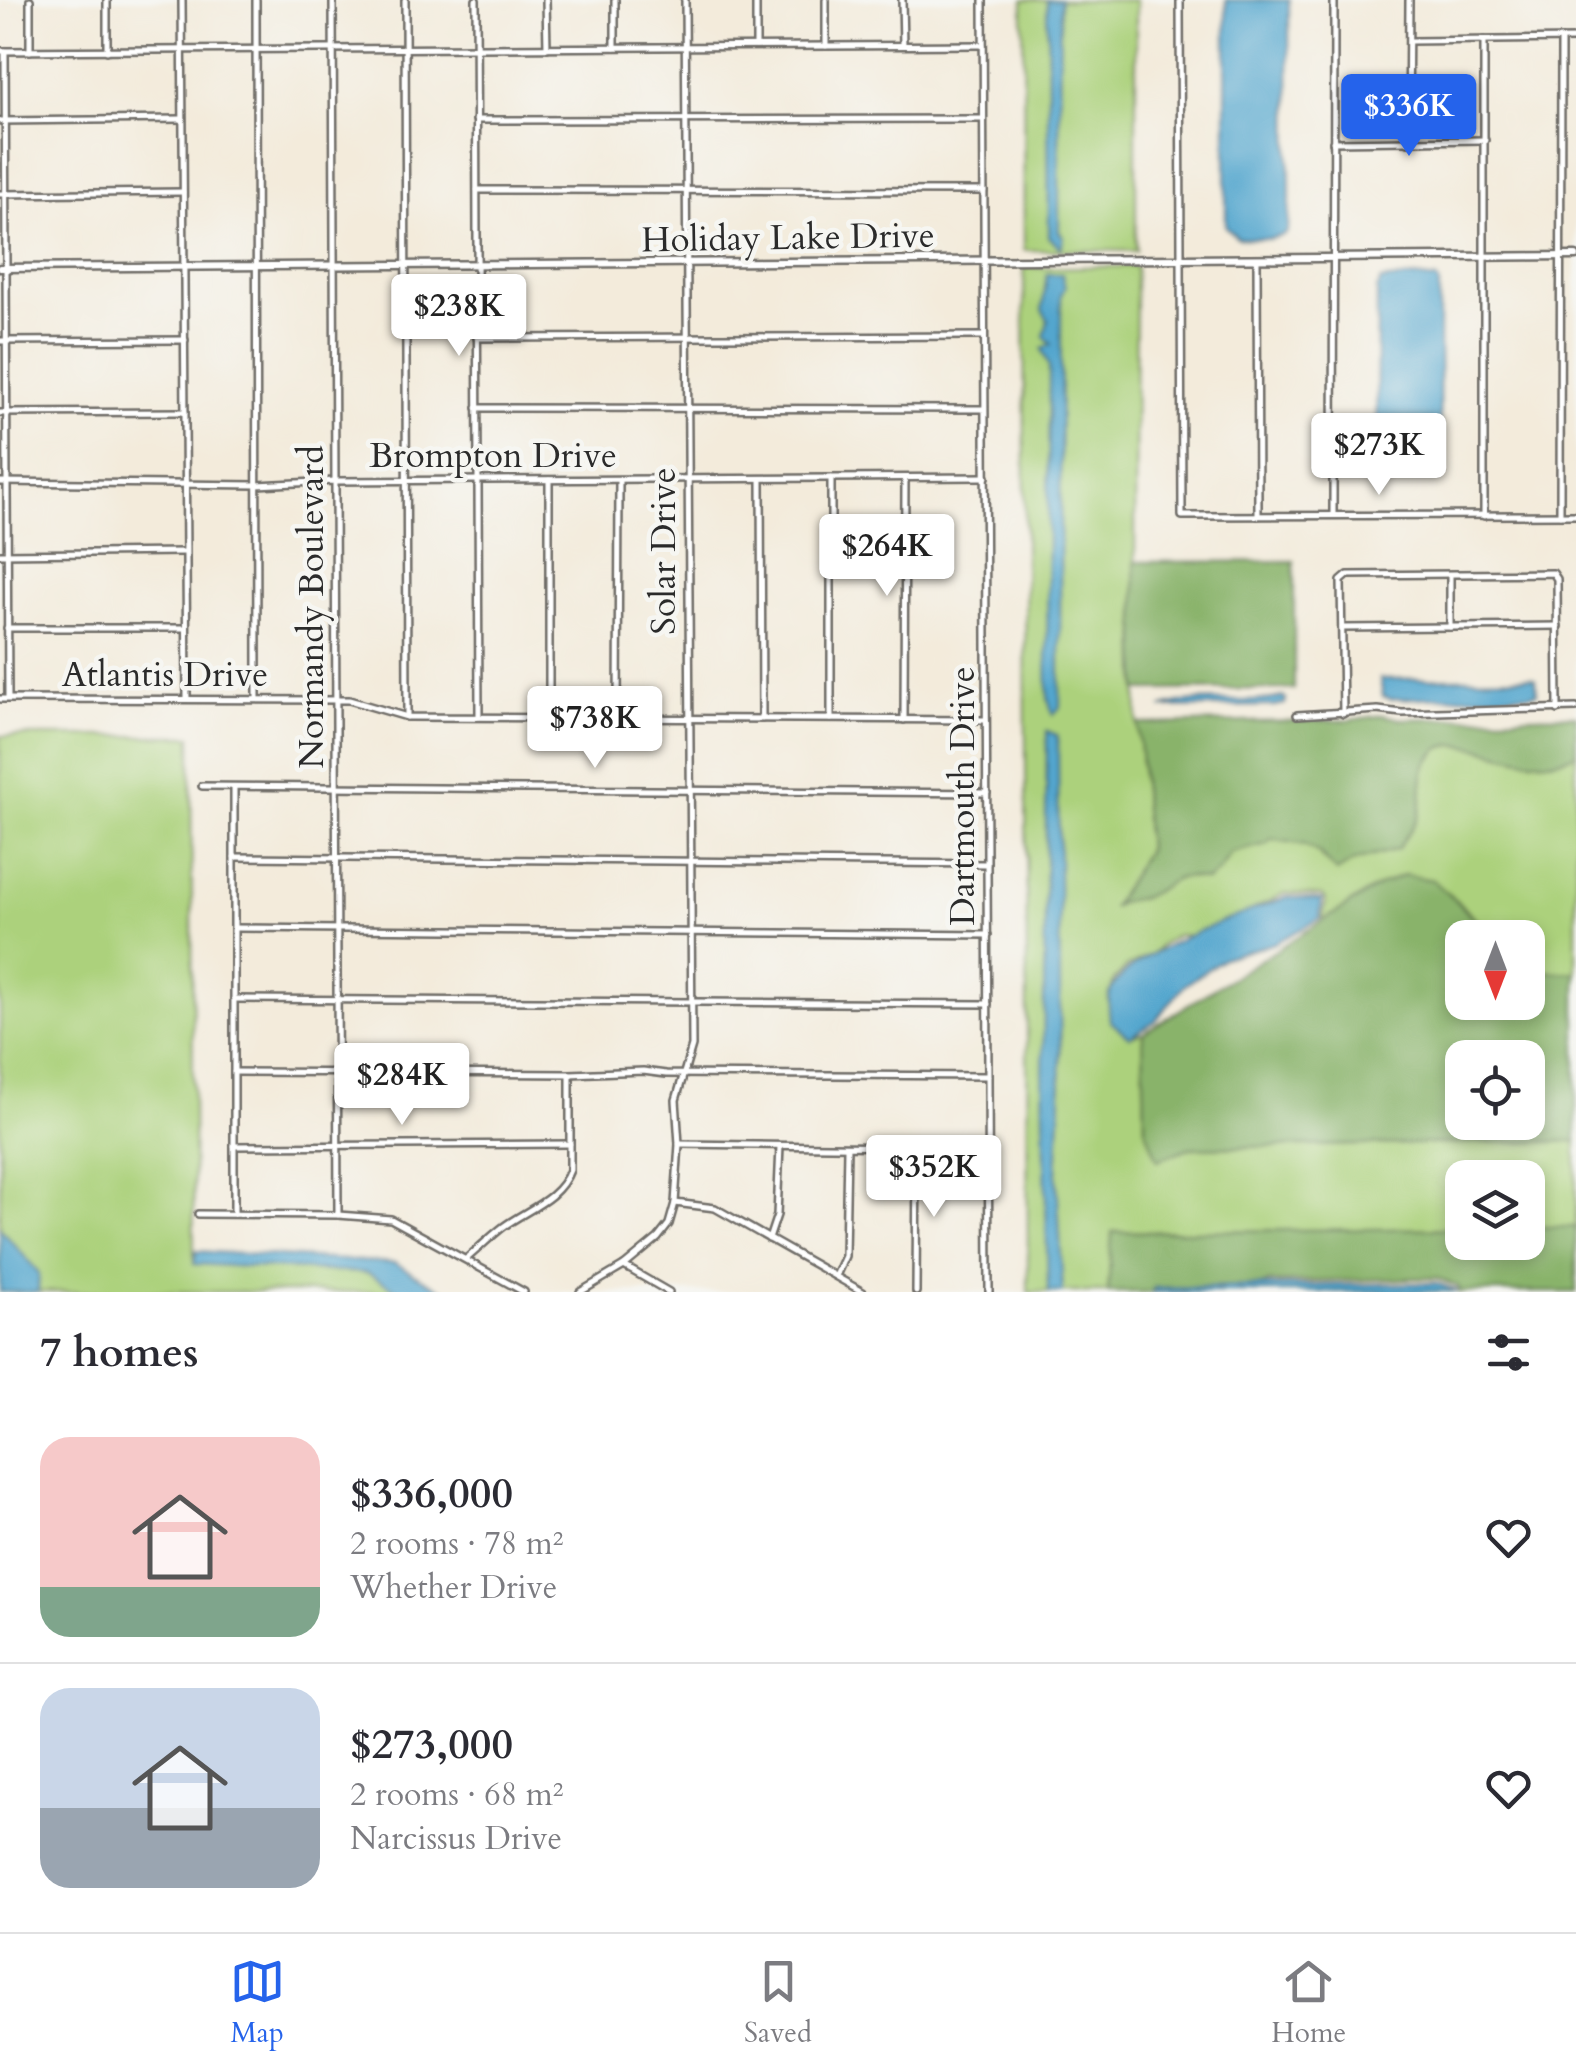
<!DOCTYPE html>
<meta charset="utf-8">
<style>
body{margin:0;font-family:Cardo,serif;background:#f7f7f7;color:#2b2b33;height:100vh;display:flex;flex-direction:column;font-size:38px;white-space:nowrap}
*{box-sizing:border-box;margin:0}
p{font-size:32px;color:#7c7c81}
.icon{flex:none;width:55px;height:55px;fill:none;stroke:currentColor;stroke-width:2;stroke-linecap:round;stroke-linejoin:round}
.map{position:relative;height:1292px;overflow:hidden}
.side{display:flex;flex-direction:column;background:#fff;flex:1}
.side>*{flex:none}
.needle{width:65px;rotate:180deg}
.tools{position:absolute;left:1445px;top:920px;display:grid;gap:20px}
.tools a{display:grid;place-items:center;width:100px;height:100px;border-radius:20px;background:#fff;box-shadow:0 5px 15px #0003;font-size:50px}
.price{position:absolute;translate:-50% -85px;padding:0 22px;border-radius:10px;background:#fff;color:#222;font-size:32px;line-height:65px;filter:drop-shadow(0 2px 5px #0008)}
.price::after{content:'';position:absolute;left:50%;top:60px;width:30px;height:22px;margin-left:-15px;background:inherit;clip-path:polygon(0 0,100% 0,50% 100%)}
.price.active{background:#2563eb;color:#fff}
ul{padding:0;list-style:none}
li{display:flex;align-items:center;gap:30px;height:250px;padding:0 40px}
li+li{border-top:2px solid #e1e1e2}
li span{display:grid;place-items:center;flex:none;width:280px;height:200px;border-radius:30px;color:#555}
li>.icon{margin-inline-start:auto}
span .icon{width:120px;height:120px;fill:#fffc;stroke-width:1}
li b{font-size:42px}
h2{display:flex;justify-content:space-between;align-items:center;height:120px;padding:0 40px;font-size:42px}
.menu{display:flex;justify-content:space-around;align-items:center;height:140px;border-top:2px solid #e1e1e2;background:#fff;font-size:28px;color:#7c7c81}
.menu a{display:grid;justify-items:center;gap:5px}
.menu .active{color:#2563eb}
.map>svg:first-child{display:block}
.green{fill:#acd17b;stroke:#6c7e53;stroke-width:2.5}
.forest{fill:#89b36b;stroke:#5a6f4b;stroke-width:2.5;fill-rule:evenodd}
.water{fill:#52a6ce;stroke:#3e687c;stroke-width:2.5}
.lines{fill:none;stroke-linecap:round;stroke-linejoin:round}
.minor-casing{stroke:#716e69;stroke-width:10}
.tertiary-casing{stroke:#716e69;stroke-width:11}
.minor{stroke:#fff;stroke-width:5}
.tertiary{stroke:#fff;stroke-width:6}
.labels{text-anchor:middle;stroke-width:9;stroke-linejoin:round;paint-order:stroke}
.street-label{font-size:35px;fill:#2b2b2b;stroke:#f6f6f2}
</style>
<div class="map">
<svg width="1576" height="1292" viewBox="0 0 1576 1292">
<rect width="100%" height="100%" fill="#f6f6f2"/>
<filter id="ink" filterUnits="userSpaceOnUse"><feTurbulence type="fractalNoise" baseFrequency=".01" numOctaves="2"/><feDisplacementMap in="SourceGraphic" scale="20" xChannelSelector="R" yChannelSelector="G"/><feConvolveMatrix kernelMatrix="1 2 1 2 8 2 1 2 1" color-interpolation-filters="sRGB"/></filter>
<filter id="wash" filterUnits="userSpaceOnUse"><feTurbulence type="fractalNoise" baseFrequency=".0048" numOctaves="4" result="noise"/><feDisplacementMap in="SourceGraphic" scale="40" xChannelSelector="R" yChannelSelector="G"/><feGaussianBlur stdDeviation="2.25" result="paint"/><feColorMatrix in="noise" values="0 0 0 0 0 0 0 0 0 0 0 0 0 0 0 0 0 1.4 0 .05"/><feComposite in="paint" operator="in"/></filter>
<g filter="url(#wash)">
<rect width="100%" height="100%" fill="#f3ebdb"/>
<!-- green -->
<g class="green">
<path d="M1023,0H1136V251L1024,250Z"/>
<path d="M1136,266L1135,562L1138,724L1147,850L1114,905L1125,899L1140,898L1176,877L1219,871L1231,853L1267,844L1271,839C1290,842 1314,842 1324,861H1354L1398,849C1404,837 1418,822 1420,809C1424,788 1417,770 1436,752C1460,727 1531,780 1576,753V973L1539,971L1528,963V938L1495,937L1463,906L1405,875C1363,889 1328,921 1290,943L1322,923L1326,900L1322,896L1285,893L1202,936L1177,935L1162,944L1152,954L1127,967L1114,980L1108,1000L1129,1036L1143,1033L1145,1128L1158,1159L1189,1148L1576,1141V1228H1528V1178H1462V1229L1113,1232L1108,1292H1028L1024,268Z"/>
<path d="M0,736H191L194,1263L367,1273L401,1292H38V1273L0,1228Z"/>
</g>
<!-- forest -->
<g class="forest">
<path d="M1294,561V689L1138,690L1135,562Z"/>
<path d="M1382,715L1401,719L1576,715V753C1530,781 1461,726 1436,752C1417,770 1424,788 1420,809C1419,822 1404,837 1398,849L1354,861L1337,872L1319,853L1305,845L1271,839L1267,844L1231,853L1219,871L1206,881C1172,870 1172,886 1143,897C1131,901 1123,899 1112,908L1147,850L1138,724L1351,720Z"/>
<path d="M1405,875L1433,880L1495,937L1462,938V1002H1528V963L1539,971L1576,973V1141L1189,1148L1158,1160L1145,1128L1143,1033L1382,884ZM1462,1058H1528V1122H1462Z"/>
<path d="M1528,1227H1576V1292H1459V1287L1436,1278L1267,1283L1262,1286L1154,1288L1152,1292H1108L1112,1232L1462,1228V1242H1528Z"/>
</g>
<!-- water -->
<g class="water">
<path d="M1047,0H1060L1059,232L1064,237L1061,248L1049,237Z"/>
<path d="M1226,0H1289L1290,202L1288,230L1285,235L1269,239L1238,238L1226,227Z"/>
<path d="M1047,274H1062L1065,287L1061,295L1060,707L1053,715L1048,698L1047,657L1049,367L1042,349L1051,344L1044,337L1048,320L1042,310Z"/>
<path d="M1414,277L1437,280L1439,284L1440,461L1438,469C1423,475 1400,471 1382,471L1376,462L1377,290L1381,281Z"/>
<path d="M1530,677L1536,679L1537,693L1530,694L1390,699L1383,696L1380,679Z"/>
<path d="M1283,697L1286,699L1285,704L1274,706L1161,708C1204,693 1241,707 1283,697Z"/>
<path d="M1047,731L1057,735L1058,742L1061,1100L1057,1177L1063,1292H1048L1043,1078Z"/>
<path d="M1287,897L1322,900L1320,919L1275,943L1223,958L1184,986L1155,1021L1129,1037L1110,1021C1109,1008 1106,996 1115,984C1143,946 1242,915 1287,897Z"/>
<path d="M0,1228L39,1273L38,1292H0Z"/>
<path d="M196,1251L395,1263L446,1292H401L367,1273L194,1264Z"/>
<path d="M1436,1283L1458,1291L1152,1292L1154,1288Z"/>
</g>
</g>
<g filter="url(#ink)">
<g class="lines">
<defs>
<g id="minor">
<path d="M30,0V51"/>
<path d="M107,0V51"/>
<path d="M182,0L187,699"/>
<path d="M256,0L257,699"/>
<path d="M333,0L338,1215"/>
<path d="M405,0L407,717"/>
<path d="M476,0L479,717"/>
<path d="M546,0L547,48"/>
<path d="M756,0V46"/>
<path d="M902,0L903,45"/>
<path d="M983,0L989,1292"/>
<path d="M1180,0L1182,516L1576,515"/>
<path d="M1484,40V516"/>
<path d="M1410,41L1576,39"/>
<path d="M826,46V0"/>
<path d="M615,47V0"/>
<path d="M0,51L983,45"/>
<path d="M5,51L8,698"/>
<path d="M476,120L983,119"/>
<path d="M0,121L182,119"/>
<path d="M1333,142L1485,140"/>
<path d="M1408,142L1409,0"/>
<path d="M477,190L984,191"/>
<path d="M0,194L183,192"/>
<path d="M1257,260L1258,516"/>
<path d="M477,338L984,336"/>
<path d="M0,341L185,340"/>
<path d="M477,408L984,409"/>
<path d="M0,413L185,412"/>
<path d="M831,478V719"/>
<path d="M761,479L762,719"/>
<path d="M549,480V717"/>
<path d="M0,482L257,485L335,481L986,477"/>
<path d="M1333,515L1334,0"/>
<path d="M1560,515L1561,39"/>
<path d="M0,554L185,552"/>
<path d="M1450,575V627"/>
<path d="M7,628H186"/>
<path d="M1342,628L1558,626"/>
<path d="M0,699L349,700L407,717L986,720"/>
<path d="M1343,714L1341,581L1348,575L1553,573L1557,579L1558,710"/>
<path d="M1297,715L1378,710L1402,713L1576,708"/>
<path d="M618,717L619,480"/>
<path d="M904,720L905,478"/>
<path d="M202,786L987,793"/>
<path d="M234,787V1214"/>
<path d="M234,857L987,864"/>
<path d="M234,928L988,935"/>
<path d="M234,999L988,1004"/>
<path d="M234,1072L570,1074L643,1071L666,1074L988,1076"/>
<path d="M679,1144L987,1148"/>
<path d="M234,1146L570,1144"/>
<path d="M675,1203L715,1208L863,1292"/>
<path d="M198,1214L338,1215L391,1219L524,1292"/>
<path d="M769,1239L777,1215L780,1146"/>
<path d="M466,1259C478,1249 490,1237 503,1227C527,1209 559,1200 570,1170V1074"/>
<path d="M624,1266L669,1292"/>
<path d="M836,1276L845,1256L847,1147"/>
<path d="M580,1292L624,1266L658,1238L669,1224L675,1203L679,1144L676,1100L692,1046L685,0"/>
<path d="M916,1292L917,1148"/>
</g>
<path id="tertiary" d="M0,268L1576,256"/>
</defs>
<!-- minor casing -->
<use href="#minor" class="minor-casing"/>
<!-- tertiary casing -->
<use href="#tertiary" class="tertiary-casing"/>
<!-- minor -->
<use href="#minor" class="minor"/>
<!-- tertiary -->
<use href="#tertiary" class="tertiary"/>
</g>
</g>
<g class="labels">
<!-- street labels -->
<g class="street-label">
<text transform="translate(788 237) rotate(-1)" y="12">Holiday Lake Drive</text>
<text x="493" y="467">Brompton Drive</text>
<text transform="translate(663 551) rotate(-90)" y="12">Solar Drive</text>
<text transform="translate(311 607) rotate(-90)" y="12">Normandy Boulevard</text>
<text x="165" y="686">Atlantis Drive</text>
<text transform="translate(962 796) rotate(-90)" y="12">Dartmouth Drive</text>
</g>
</g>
</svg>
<div class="tools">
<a><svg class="needle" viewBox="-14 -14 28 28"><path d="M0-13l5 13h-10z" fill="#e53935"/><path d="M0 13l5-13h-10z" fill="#7c7c81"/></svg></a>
<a><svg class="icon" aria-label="locate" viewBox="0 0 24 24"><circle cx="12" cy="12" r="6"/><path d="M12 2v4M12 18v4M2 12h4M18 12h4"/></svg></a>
<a><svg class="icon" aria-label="layers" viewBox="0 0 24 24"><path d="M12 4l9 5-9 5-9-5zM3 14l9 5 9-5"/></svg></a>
</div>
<b class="price active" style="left:1409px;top:159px">$336K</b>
<b class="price" style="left:459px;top:359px">$238K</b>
<b class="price" style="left:1379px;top:498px">$273K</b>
<b class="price" style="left:887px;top:599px">$264K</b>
<b class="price" style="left:595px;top:771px">$738K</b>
<b class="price" style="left:402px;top:1128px">$284K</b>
<b class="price" style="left:934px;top:1220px">$352K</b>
</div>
<section class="side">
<h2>7 homes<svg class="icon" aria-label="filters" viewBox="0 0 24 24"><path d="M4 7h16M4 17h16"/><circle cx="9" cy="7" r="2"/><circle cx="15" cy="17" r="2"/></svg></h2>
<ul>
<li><span style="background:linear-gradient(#f6c9c9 75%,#7fa58c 0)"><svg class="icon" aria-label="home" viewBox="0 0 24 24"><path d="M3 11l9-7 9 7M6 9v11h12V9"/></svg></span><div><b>$336,000</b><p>2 rooms · 78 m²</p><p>Whether Drive</p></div><svg class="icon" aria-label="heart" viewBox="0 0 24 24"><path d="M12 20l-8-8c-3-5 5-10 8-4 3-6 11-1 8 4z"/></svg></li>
<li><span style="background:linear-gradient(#c9d6e8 60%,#9aa5b1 0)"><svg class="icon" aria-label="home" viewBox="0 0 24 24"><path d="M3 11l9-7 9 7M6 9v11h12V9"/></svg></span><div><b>$273,000</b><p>2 rooms · 68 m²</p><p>Narcissus Drive</p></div><svg class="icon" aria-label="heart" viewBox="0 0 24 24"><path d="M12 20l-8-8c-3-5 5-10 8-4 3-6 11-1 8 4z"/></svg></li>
</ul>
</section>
<nav class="menu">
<a class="active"><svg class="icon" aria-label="map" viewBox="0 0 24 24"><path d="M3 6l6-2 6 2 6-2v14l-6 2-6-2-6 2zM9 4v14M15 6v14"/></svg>Map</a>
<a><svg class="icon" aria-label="saved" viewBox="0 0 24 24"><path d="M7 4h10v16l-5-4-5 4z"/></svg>Saved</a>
<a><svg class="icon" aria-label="home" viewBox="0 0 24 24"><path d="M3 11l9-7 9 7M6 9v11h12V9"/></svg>Home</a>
</nav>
